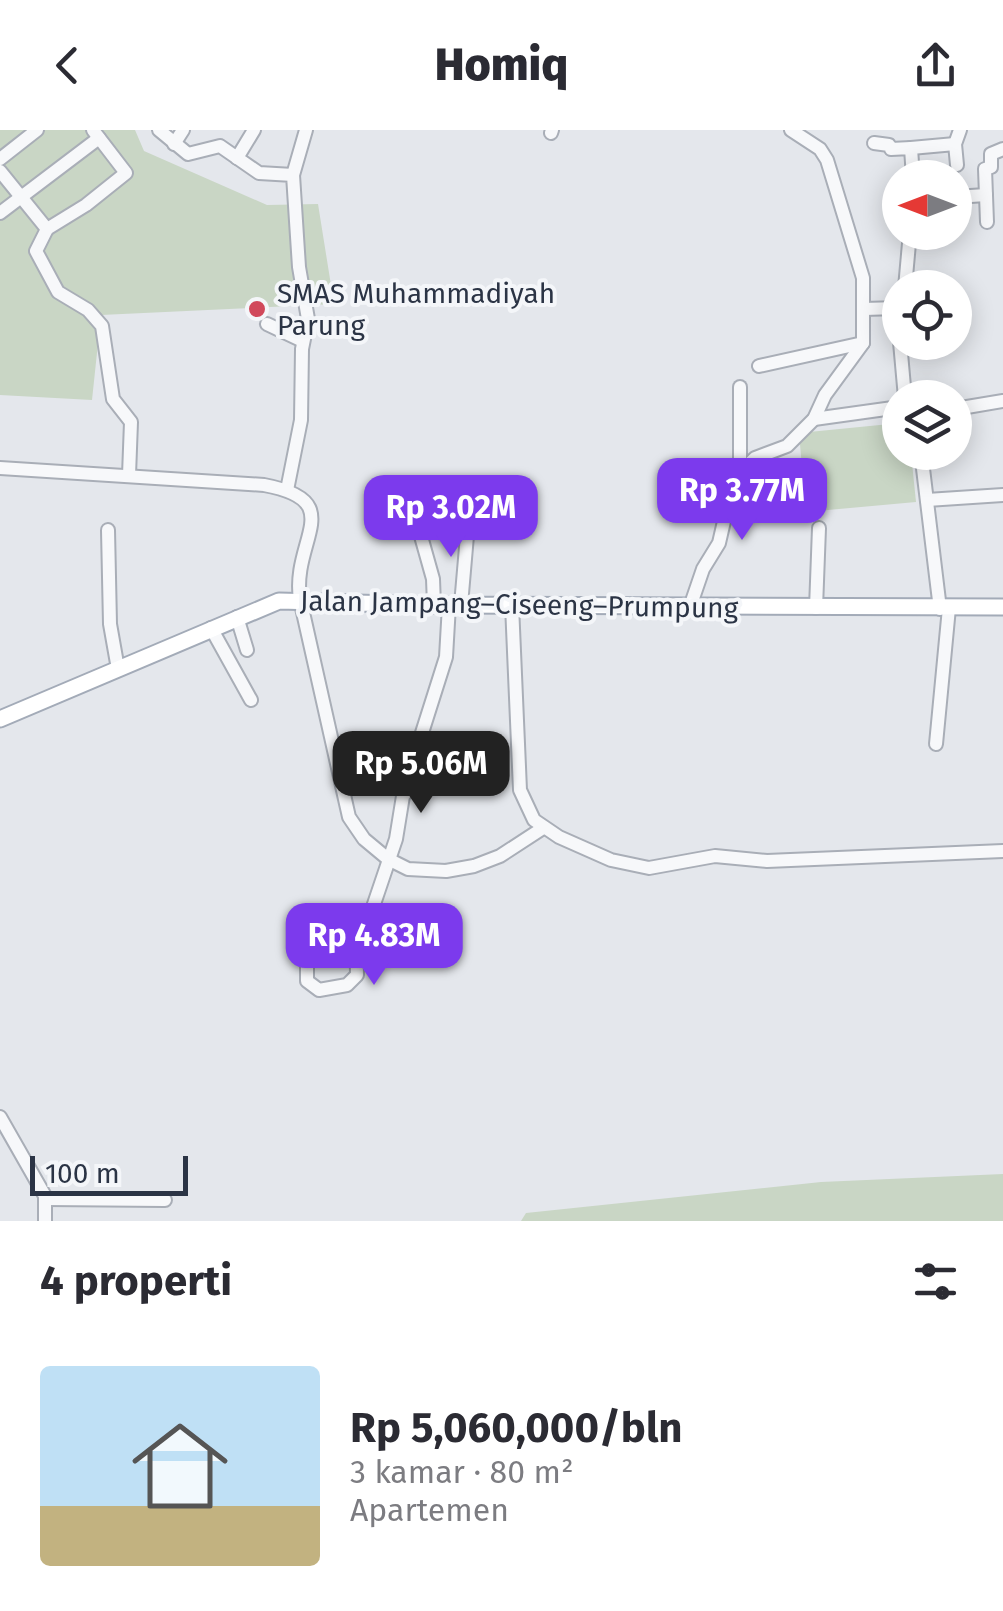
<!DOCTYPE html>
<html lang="id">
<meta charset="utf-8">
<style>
body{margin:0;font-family:"Fira Sans",sans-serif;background:#f2f2f3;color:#2b2b33;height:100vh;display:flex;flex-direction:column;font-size:38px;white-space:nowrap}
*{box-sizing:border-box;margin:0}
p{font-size:32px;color:#7c7c81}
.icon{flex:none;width:55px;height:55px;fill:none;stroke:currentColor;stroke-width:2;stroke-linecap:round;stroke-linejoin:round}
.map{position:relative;height:1091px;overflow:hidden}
.side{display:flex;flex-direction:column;background:#fff;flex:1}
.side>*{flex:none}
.needle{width:65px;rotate:270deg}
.fabs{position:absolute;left:882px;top:30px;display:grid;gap:20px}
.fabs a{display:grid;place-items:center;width:90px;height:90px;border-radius:50%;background:#fff;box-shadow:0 5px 25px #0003;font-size:50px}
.scale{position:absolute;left:30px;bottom:25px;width:158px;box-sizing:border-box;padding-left:10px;border:5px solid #2b3445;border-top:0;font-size:28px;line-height:35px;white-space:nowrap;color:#2b3445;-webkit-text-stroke:8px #f4f6f9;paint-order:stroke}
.price{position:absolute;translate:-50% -85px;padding:0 22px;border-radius:20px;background:#7c3aed;color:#fff;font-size:32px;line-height:65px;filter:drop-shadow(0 2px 5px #0008)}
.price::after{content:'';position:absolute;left:50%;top:60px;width:30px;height:22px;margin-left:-15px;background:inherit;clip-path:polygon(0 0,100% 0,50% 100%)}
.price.active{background:#222;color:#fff}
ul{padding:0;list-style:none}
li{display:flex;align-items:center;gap:30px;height:250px;padding:0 40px}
li span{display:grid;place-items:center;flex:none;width:280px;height:200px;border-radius:10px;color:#555}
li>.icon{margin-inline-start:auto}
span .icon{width:120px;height:120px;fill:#fffc;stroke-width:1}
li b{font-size:42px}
h2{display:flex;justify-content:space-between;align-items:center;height:120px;padding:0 40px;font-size:42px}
header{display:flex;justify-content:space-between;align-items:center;height:130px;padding:0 40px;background:#fff;font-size:45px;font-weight:800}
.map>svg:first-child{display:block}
.green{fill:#c9d6c5}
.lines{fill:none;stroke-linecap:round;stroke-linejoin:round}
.minor-casing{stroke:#a9aeb7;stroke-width:16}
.major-casing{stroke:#a3abb8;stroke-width:19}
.minor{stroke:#f7f8fa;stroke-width:12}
.major{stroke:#fff;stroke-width:15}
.poi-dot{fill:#d1495b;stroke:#f4f6f9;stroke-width:4}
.labels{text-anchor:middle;stroke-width:8;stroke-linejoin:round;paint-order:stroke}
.poi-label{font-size:28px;fill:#2b3445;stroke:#f4f6f9;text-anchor:start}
.street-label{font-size:28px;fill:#2b3445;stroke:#f4f6f9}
</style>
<header><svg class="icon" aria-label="back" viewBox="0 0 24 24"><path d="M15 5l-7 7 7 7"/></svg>Homiq<svg class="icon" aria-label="share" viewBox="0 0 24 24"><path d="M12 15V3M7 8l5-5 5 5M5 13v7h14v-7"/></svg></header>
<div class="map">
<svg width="1003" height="1091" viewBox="0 0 1003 1091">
<rect width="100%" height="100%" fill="#e4e7ec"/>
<!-- green -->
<g class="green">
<path d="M0,0H135L144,21L267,75L318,74L334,174L101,185L92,270L0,265Z"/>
<path d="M900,293V322L911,323L916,372L806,382L799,303Z"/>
<path d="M1003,1044V1091H521L526,1083L821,1052Z"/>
</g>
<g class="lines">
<defs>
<g id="minor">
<path d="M159,0L188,24L220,16L259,43L293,45L299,137L308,189L302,219L301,290L287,360"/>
<path d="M551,3L552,0"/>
<path d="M874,13L889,15L891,19L911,18L913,48"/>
<path d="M174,14L183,0"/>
<path d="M911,18L955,14"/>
<path d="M237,28L254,0"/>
<path d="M0,29L37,0"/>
<path d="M957,35L955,14L960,0"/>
<path d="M0,41L47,99L36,121L58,162L88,180L102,196L113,269L131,292L129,345"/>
<path d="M293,45L306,0"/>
<path d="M955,67L986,65"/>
<path d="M0,83L99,8"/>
<path d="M987,92L985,39L991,37V24L1003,19"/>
<path d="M47,99L86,75L126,43L93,0"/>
<path d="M905,158L910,102"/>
<path d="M900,172V207"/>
<path d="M864,179L898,178"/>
<path d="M267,194L303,211"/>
<path d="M900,212L905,268"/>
<path d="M759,236L863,213"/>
<path d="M955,279L1003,271"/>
<path d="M814,289L900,277"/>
<path d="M921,322L940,479"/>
<path d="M0,338L264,355C350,371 291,410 300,469L349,687L364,709L388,729L408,739L446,741L474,736L500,726L543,698"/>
<path d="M740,340V257"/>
<path d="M927,370L1003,365"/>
<path d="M419,399L433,449L434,475"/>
<path d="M108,400L110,494L118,539"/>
<path d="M461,475L470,371"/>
<path d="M512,475L520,660L534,690L559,707L611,730L649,738L715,726L767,731L1003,721"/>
<path d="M690,477L703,439L719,413L734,348L755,328L787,316L814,289L825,265L863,213V148L827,30L820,19L791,0"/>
<path d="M816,478L819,398"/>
<path d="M237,487L247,520"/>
<path d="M211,498L251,570"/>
<path d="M936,614L949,478"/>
<path d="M307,832V851L319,860L347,855L357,845L356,795L373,777L396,709L403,666L416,651L421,606L446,527L449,475"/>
<path d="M0,987L45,1066V1091"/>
<path d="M46,1069L165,1070"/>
</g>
<path id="major" d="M0,589L279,471L434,475L1003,477"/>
</defs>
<!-- minor casing -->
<use href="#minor" class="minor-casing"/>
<!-- major casing -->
<use href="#major" class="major-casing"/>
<!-- minor -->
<use href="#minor" class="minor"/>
<!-- major -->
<use href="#major" class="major"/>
</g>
<!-- markers -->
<circle class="poi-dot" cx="257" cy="179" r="10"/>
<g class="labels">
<!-- poi labels -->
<g class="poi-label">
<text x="277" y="173">SMAS Muhammadiyah<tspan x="277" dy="32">Parung</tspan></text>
</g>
<!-- street labels -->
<g class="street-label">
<text transform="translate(519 474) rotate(1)" y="10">Jalan Jampang–Ciseeng–Prumpung</text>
</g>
</g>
</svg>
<div class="fabs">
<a><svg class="needle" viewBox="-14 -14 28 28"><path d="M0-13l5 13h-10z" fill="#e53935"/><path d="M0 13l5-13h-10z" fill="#7c7c81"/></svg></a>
<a><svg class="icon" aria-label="locate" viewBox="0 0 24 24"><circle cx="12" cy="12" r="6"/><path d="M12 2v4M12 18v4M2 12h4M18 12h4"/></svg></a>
<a><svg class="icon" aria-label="layers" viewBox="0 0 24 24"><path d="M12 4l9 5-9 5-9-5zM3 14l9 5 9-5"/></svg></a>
</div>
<div class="scale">100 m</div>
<b class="price" style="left:742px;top:413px">Rp 3.77M</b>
<b class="price" style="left:451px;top:430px">Rp 3.02M</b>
<b class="price active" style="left:421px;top:686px">Rp 5.06M</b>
<b class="price" style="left:374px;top:858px">Rp 4.83M</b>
</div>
<section class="side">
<h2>4 properti<svg class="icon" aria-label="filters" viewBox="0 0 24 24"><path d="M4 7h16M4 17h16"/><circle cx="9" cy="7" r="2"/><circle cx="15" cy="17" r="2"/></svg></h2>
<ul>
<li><span style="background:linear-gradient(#bfe0f5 70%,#c2b280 0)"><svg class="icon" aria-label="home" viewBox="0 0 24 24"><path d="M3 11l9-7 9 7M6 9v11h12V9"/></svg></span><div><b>Rp 5,060,000/bln</b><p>3 kamar · 80 m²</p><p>Apartemen</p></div></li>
</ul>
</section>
